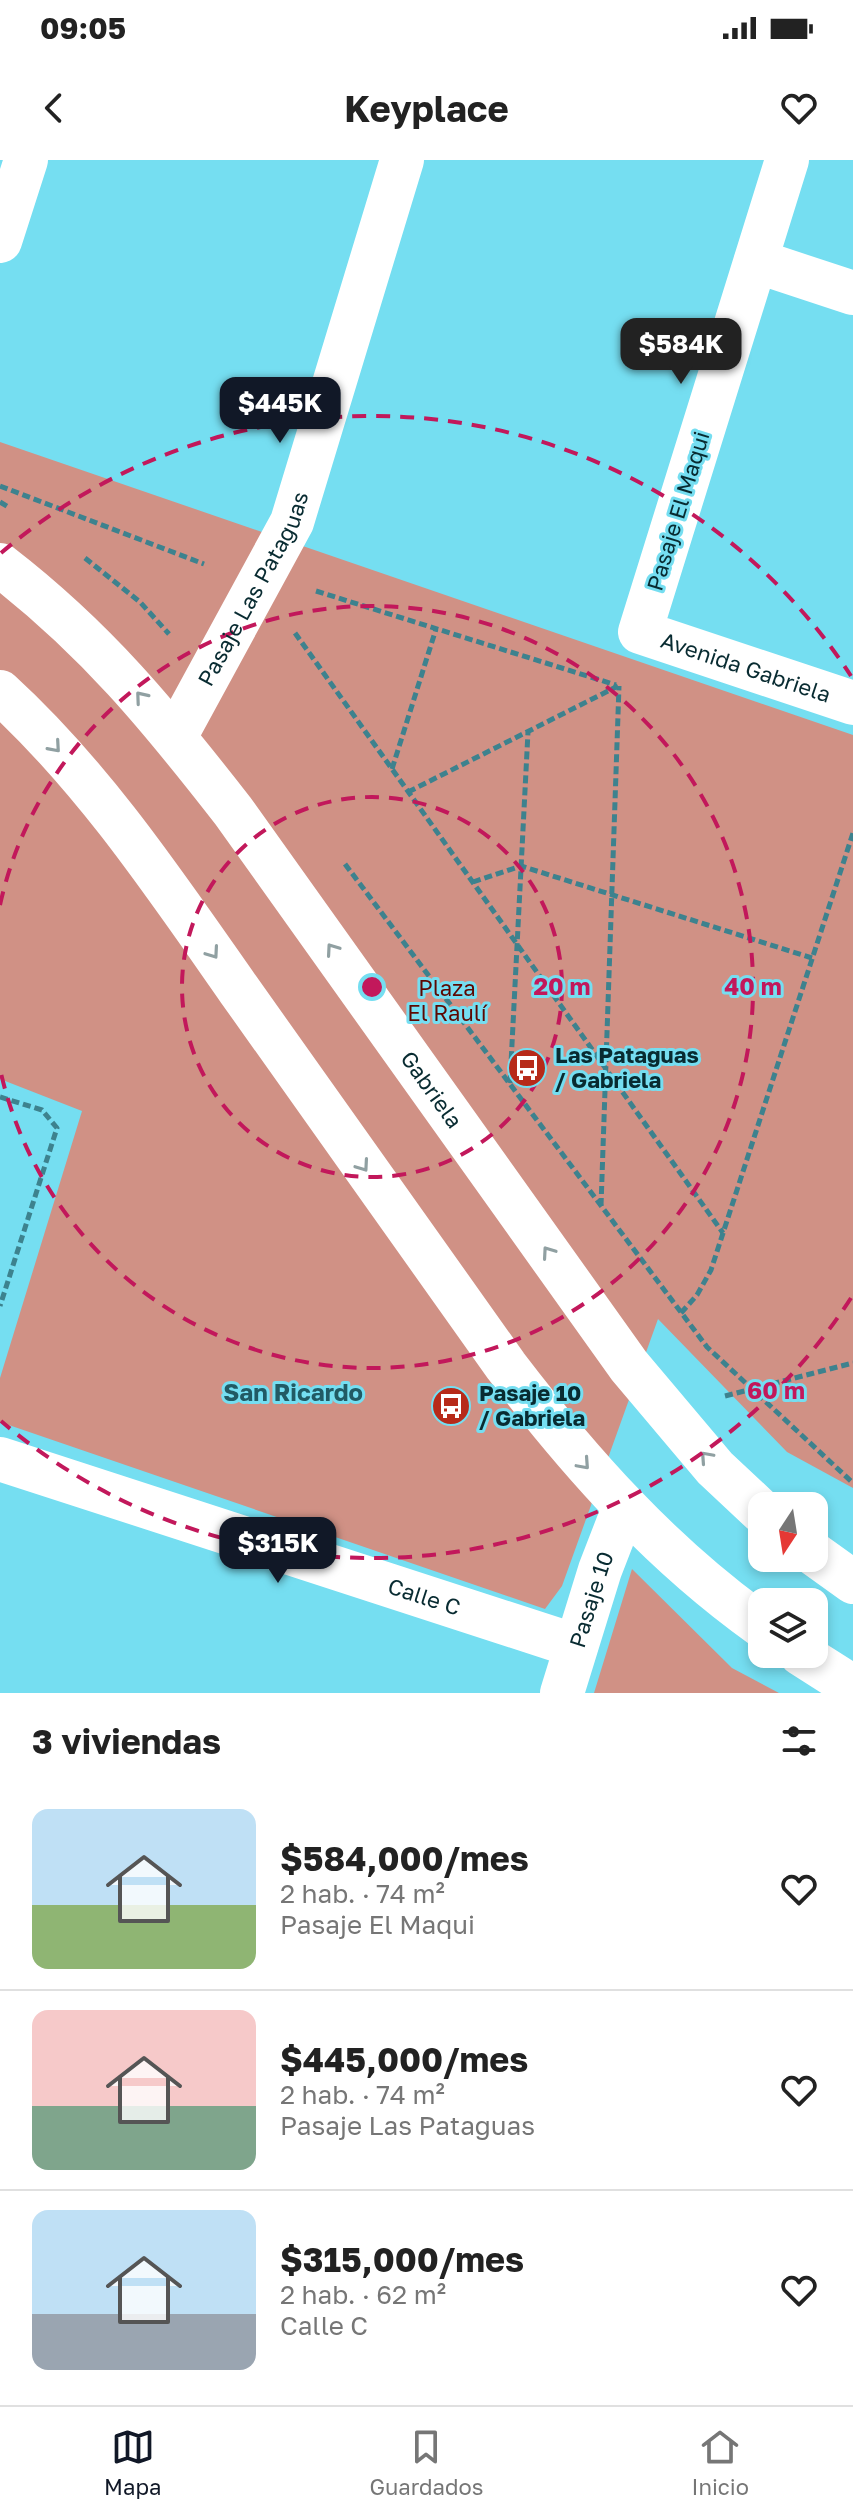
<!DOCTYPE html>
<html lang="es">
<meta charset="utf-8">
<style>
body{margin:0;font-family:"Golos Text",sans-serif;background:#f2f2f2;color:#222;height:100vh;display:flex;flex-direction:column;font-size:30px;white-space:nowrap}
*{box-sizing:border-box;margin:0}
p{font-size:26px;color:#767676}
.icon{flex:none;width:44px;height:44px;fill:none;stroke:currentColor;stroke-width:2;stroke-linecap:round;stroke-linejoin:round}
.map{position:relative;height:1533px;overflow:hidden}
.panel{display:flex;flex-direction:column;background:#fff;flex:1}
.panel>*{flex:none}
.needle{width:52px;rotate:192deg}
.tools{position:absolute;left:748px;top:1332px;display:grid;gap:16px}
.tools a{display:grid;place-items:center;width:80px;height:80px;border-radius:16px;background:#fff;box-shadow:0 4px 12px #0003;font-size:40px}
.price{position:absolute;translate:-50% -68px;padding:0 18px;border-radius:16px;background:#111827;color:#fff;font-size:26px;line-height:52px;filter:drop-shadow(0 2px 4px #0008)}
.price::after{content:'';position:absolute;left:50%;top:48px;width:24px;height:18px;margin-left:-12px;background:inherit;clip-path:polygon(0 0,100% 0,50% 100%)}
.price.active{background:#222;color:#fff}
ul{padding:0;list-style:none}
li{display:flex;align-items:center;gap:24px;height:200px;padding:0 32px}
li+li{border-top:2px solid #e0e0e0}
li span{display:grid;place-items:center;flex:none;width:224px;height:160px;border-radius:16px;color:#555}
li>.icon{margin-inline-start:auto}
span .icon{width:96px;height:96px;fill:#fffc;stroke-width:1}
li b{font-size:34px}
h2{display:flex;justify-content:space-between;align-items:center;height:96px;padding:0 32px;font-size:34px}
.status{display:flex;justify-content:space-between;align-items:center;height:56px;padding:0 40px;background:#fff;direction:ltr}
.status svg{height:22px;fill:currentColor}
header{display:flex;justify-content:space-between;align-items:center;height:104px;padding:0 32px;background:#fff;font-size:36px;font-weight:700}
.tabs{display:flex;justify-content:space-around;align-items:center;height:112px;border-top:2px solid #e0e0e0;background:#fff;font-size:22px;color:#767676}
.tabs a{display:grid;justify-items:center;gap:4px}
.tabs .active{color:#111827}
.map>svg:first-child{display:block}
.green{fill:#d09185}
.lines{fill:none;stroke-linecap:round;stroke-linejoin:round}
.path{stroke:#3d828e;stroke-width:5;stroke-dasharray:8 4;stroke-linecap:butt}
.minor{stroke:#fff;stroke-width:44}
.oneway{stroke:#90a0a2}
.ring{fill:none;stroke:#c2185b;stroke-width:4;stroke-dasharray:14 10}
.labels{text-anchor:middle;stroke-width:6;stroke-linejoin:round;paint-order:stroke}
.street-label{font-size:22px;fill:#082b31;stroke:#75def1}
.park-label{font-size:22px;fill:#5d0701;stroke:#75def1}
.poi-label{font-size:22px;font-weight:bold;fill:#082b31;stroke:#75def1;text-anchor:start}
.neighbourhood-label{font-size:24px;font-weight:bold;fill:#215a64;stroke:#75def1}
.centre{fill:#c2185b;stroke:#75def1;stroke-width:4}
.ring-label{font-size:24px;text-anchor:middle;font-weight:bold;fill:#c2185b;stroke:#75def1;stroke-width:6;stroke-linejoin:round;paint-order:stroke}
</style>
<div class="status"><b>09:05</b><svg viewBox="0 0 49 12"><path d="M0 12V9h3v3zM5 12V6h3v6zM10 12V3h3v9zM15 12V0h3v12zM26 1h20v11H26zM47 4h2v5h-2z"/></svg></div>
<header><svg class="icon" aria-label="back" viewBox="0 0 24 24"><path d="M15 5l-7 7 7 7"/></svg>Keyplace<svg class="icon" aria-label="heart" viewBox="0 0 24 24"><path d="M12 20l-8-8c-3-5 5-10 8-4 3-6 11-1 8 4z"/></svg></header>
<div class="map">
<svg width="853" height="1533" viewBox="0 0 853 1533">
<rect width="100%" height="100%" fill="#75def1"/>
<!-- green -->
<g class="green">
<path d="M0,282L853,575V1328L787,1292L658,1159L562,1426L545,1449L0,1262V1218L82,951L0,919Z"/>
<path d="M632,1409L732,1508L779,1533H594Z"/>
</g>
<g class="lines">
<!-- path -->
<g class="path">
<path d="M0,326L204,404"/>
<path d="M0,342L10,348"/>
<path d="M85,398L140,442L169,474"/>
<path d="M316,431L616,525"/>
<path d="M295,473L723,1073"/>
<path d="M392,609L436,469"/>
<path d="M408,632L618,526"/>
<path d="M345,704L707,1187L853,1323"/>
<path d="M473,722L521,706L812,798"/>
<path d="M510,923L528,572"/>
<path d="M0,937L42,950L57,968L0,1146"/>
<path d="M601,1046L619,526"/>
<path d="M681,1153L697,1135L711,1110L853,673"/>
<path d="M725,1236L853,1203"/>
</g>
<!-- minor -->
<g class="minor">
<path id="s1" d="M787,0L640,472L853,543"/>
<path d="M0,81L26,0"/>
<path d="M756,101L853,133"/>
<path id="s2" d="M0,405C96,479 159,556 233,651L629,1206L715,1308L762,1352"/>
<path d="M0,532C94,618 166,726 239,830C328,955 417,1081 506,1206C581,1304 661,1394 762,1466"/>
<path id="s3" d="M175,577L292,362L402,0"/>
<path id="s4" d="M0,1299L576,1486"/>
<path d="M814,1394L853,1422"/>
<path d="M801,1494L853,1527"/>
<path id="s5" d="M562,1533L600,1410L624,1348"/>
</g>
</g>
<!-- one-way arrows -->
<defs><path id="oneway-chevron" d="M-2-3.5L2.5 0L-2 3.5" fill="none" stroke-width="1.6" stroke-linecap="round" stroke-linejoin="round" transform="scale(2)"/></defs>
<g class="oneway">
<use href="#oneway-chevron" transform="translate(141 537) rotate(-130)"/>
<use href="#oneway-chevron" transform="translate(55 587) rotate(49)"/>
<use href="#oneway-chevron" transform="translate(332 789) rotate(-125)"/>
<use href="#oneway-chevron" transform="translate(213 793) rotate(55)"/>
<use href="#oneway-chevron" transform="translate(363 1006) rotate(55)"/>
<use href="#oneway-chevron" transform="translate(548 1092) rotate(-125)"/>
<use href="#oneway-chevron" transform="translate(706 1297) rotate(-132)"/>
<use href="#oneway-chevron" transform="translate(584 1304) rotate(48)"/>
</g>
<!-- distance rings -->
<g class="ring">
<circle cx="372" cy="827" r="190"/>
<path d="M0 745A381 381 0 1 1 0 909"/>
<path d="M851 1138A571 571 0 0 1 1 1261M1 393A571 571 0 0 1 851 516"/>
</g>
<!-- icons -->
<defs>
<symbol id="bus-disc" viewBox="-11 -11 22 22"><circle r="9.5" fill="#b72a19" stroke="#75def1"/><path d="M-5-6H5V4H4V6H2V4H-2V6H-4V4H-5ZM-3.5-4V0h7V-4ZM-3.5 1.2v1.5H-2V1.2ZM2 1.2v1.5H3.5V1.2Z" fill="#fff"/></symbol>
</defs>
<g fill-rule="evenodd">
<use href="#bus-disc" x="505" y="886" width="44" height="44"/>
<use href="#bus-disc" x="429" y="1224" width="44" height="44"/>
</g>
<g class="labels">
<!-- street labels -->
<g class="street-label">
<text transform="translate(678 351) rotate(-73)" y="8">Pasaje El Maqui</text>
<text dy="8" stroke="none"><textPath href="#s3" startOffset="168">Pasaje Las Pataguas</textPath></text>
<text dy="8" stroke="none"><textPath href="#s1" startOffset="606">Avenida Gabriela</textPath></text>
<text dy="8" stroke="none"><textPath href="#s2" startOffset="682">Gabriela</textPath></text>
<text dy="8" stroke="none"><textPath href="#s4" startOffset="446">Calle C</textPath></text>
<text dy="8" stroke="none"><textPath href="#s5" startOffset="98">Pasaje 10</textPath></text>
</g>
<!-- park labels -->
<g class="park-label">
<text x="447" y="836">Plaza<tspan x="447" dy="25">El Raulí</tspan></text>
</g>
<!-- poi labels -->
<g class="poi-label">
<text x="555" y="903">Las Pataguas<tspan x="555" dy="25">/ Gabriela</tspan></text>
<text x="479" y="1241">Pasaje 10<tspan x="479" dy="25">/ Gabriela</tspan></text>
</g>
<!-- neighbourhood labels -->
<g class="neighbourhood-label">
<text x="293" y="1241">San Ricardo</text>
</g>
</g>
<circle cx="372" cy="827" r="12" class="centre"/>
<g class="ring-label">
<text x="562" y="835">20 m</text>
<text x="753" y="835">40 m</text>
<text x="776" y="1239">60 m</text>
</g>
</svg>
<div class="tools">
<a><svg class="needle" viewBox="-14 -14 28 28"><path d="M0-13l5 13h-10z" fill="#e53935"/><path d="M0 13l5-13h-10z" fill="#767676"/></svg></a>
<a><svg class="icon" aria-label="layers" viewBox="0 0 24 24"><path d="M12 4l9 5-9 5-9-5zM3 14l9 5 9-5"/></svg></a>
</div>
<b class="price active" style="left:681px;top:226px">$584K</b>
<b class="price" style="left:280px;top:285px">$445K</b>
<b class="price" style="left:278px;top:1425px">$315K</b>
</div>
<section class="panel">
<h2>3 viviendas<svg class="icon" aria-label="filters" viewBox="0 0 24 24"><path d="M4 7h16M4 17h16"/><circle cx="9" cy="7" r="2"/><circle cx="15" cy="17" r="2"/></svg></h2>
<ul>
<li><span style="background:linear-gradient(#bfe0f5 60%,#8fb573 0)"><svg class="icon" aria-label="home" viewBox="0 0 24 24"><path d="M3 11l9-7 9 7M6 9v11h12V9"/></svg></span><div><b>$584,000/mes</b><p>2 hab. · 74 m²</p><p>Pasaje El Maqui</p></div><svg class="icon" aria-label="heart" viewBox="0 0 24 24"><path d="M12 20l-8-8c-3-5 5-10 8-4 3-6 11-1 8 4z"/></svg></li>
<li><span style="background:linear-gradient(#f6c9c9 60%,#7fa58c 0)"><svg class="icon" aria-label="home" viewBox="0 0 24 24"><path d="M3 11l9-7 9 7M6 9v11h12V9"/></svg></span><div><b>$445,000/mes</b><p>2 hab. · 74 m²</p><p>Pasaje Las Pataguas</p></div><svg class="icon" aria-label="heart" viewBox="0 0 24 24"><path d="M12 20l-8-8c-3-5 5-10 8-4 3-6 11-1 8 4z"/></svg></li>
<li><span style="background:linear-gradient(#bfe0f5 65%,#9aa5b1 0)"><svg class="icon" aria-label="home" viewBox="0 0 24 24"><path d="M3 11l9-7 9 7M6 9v11h12V9"/></svg></span><div><b>$315,000/mes</b><p>2 hab. · 62 m²</p><p>Calle C</p></div><svg class="icon" aria-label="heart" viewBox="0 0 24 24"><path d="M12 20l-8-8c-3-5 5-10 8-4 3-6 11-1 8 4z"/></svg></li>
</ul>
</section>
<nav class="tabs">
<a class="active"><svg class="icon" aria-label="map" viewBox="0 0 24 24"><path d="M3 6l6-2 6 2 6-2v14l-6 2-6-2-6 2zM9 4v14M15 6v14"/></svg>Mapa</a>
<a><svg class="icon" aria-label="saved" viewBox="0 0 24 24"><path d="M7 4h10v16l-5-4-5 4z"/></svg>Guardados</a>
<a><svg class="icon" aria-label="home" viewBox="0 0 24 24"><path d="M3 11l9-7 9 7M6 9v11h12V9"/></svg>Inicio</a>
</nav>
